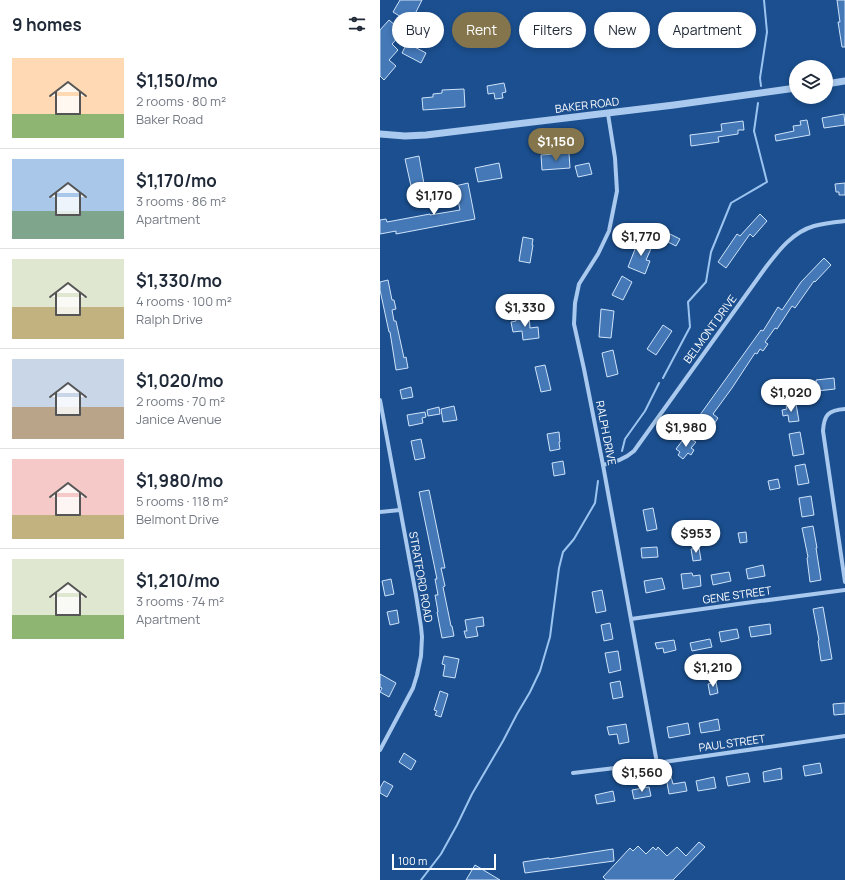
<!DOCTYPE html>
<meta charset="utf-8">
<style>
body{margin:0;font-family:Manrope,sans-serif;background:#f2f2f3;color:#1f2937;height:100vh;display:flex;flex-direction:column;font-size:15px;white-space:nowrap}
*{box-sizing:border-box;margin:0}
p{font-size:13px;color:#747a83}
.icon{flex:none;width:22px;height:22px;fill:none;stroke:currentColor;stroke-width:2;stroke-linecap:round;stroke-linejoin:round}
.map{position:relative;flex:1;overflow:hidden}
.drawer{display:flex;flex-direction:column;background:#fff;width:380px}
.drawer>*{flex:none}
.top-card{position:absolute;left:12px;top:12px;width:380px;height:36px;display:flex;gap:8px}
.controls{position:absolute;left:409px;top:60px;display:grid;gap:8px}
.controls a{display:grid;place-items:center;width:44px;height:44px;border-radius:50%;background:#fff;box-shadow:0 2px 6px #0003;font-size:20px}
.scale{position:absolute;left:12px;bottom:10px;width:104px;box-sizing:border-box;padding-left:4px;border:2px solid #fff;border-top:0;font-size:11px;line-height:14px;white-space:nowrap;color:#fff;-webkit-text-stroke:3px #1b4f8f;paint-order:stroke}
.price{position:absolute;translate:-50% -34px;padding:0 9px;border-radius:14px;background:#fff;color:#222;font-size:13px;line-height:26px;filter:drop-shadow(0 1px 2px #0008)}
.price::after{content:'';position:absolute;left:50%;top:24px;width:12px;height:9px;margin-left:-6px;background:inherit;clip-path:polygon(0 0,100% 0,50% 100%)}
.price.selected{background:#84754c;color:#fff}
ul{padding:0;list-style:none}
li{display:flex;align-items:center;gap:12px;height:100px;padding:0 12px}
li+li{border-top:1px solid #e0e1e3}
li span{display:grid;place-items:center;flex:none;width:112px;height:80px;border-radius:0px;color:#555}
li>.icon{margin-inline-start:auto}
span .icon{width:48px;height:48px;fill:#fffc;stroke-width:1}
li b{font-size:17px}
h2{display:flex;justify-content:space-between;align-items:center;height:48px;padding:0 12px;font-size:17px}
.tag{padding:0 14px;border-radius:18px;background:#fff;box-shadow:0 2px 6px #0003;font-size:14px;line-height:36px}
.tag.selected{background:#84754c;color:#fff}
main{display:flex;flex:1;min-height:0}
.map>svg:first-child{display:block}
.lines{fill:none;stroke-linecap:round;stroke-linejoin:round}
.stream{stroke:#9cc4f0;stroke-width:2}
.building{fill:#4478b7;stroke:#cfe3fa}
.minor{stroke:#a9c9ee;stroke-width:4}
.tertiary{stroke:#a9c9ee;stroke-width:7}
.labels{text-anchor:middle;stroke-width:3.5;stroke-linejoin:round;paint-order:stroke}
.street-label{font-size:11px;fill:#fff;stroke:#1b4f8f}
</style>
<main>
<section class="drawer">
<h2>9 homes<svg class="icon" aria-label="filters" viewBox="0 0 24 24"><path d="M4 7h16M4 17h16"/><circle cx="9" cy="7" r="2"/><circle cx="15" cy="17" r="2"/></svg></h2>
<ul>
<li><span style="background:linear-gradient(#ffd9b3 70%,#8fb573 0)"><svg class="icon" aria-label="home" viewBox="0 0 24 24"><path d="M3 11l9-7 9 7M6 9v11h12V9"/></svg></span><div><b>$1,150/mo</b><p>2 rooms · 80 m²</p><p>Baker Road</p></div></li>
<li><span style="background:linear-gradient(#a9c7e8 65%,#7fa58c 0)"><svg class="icon" aria-label="home" viewBox="0 0 24 24"><path d="M3 11l9-7 9 7M6 9v11h12V9"/></svg></span><div><b>$1,170/mo</b><p>3 rooms · 86 m²</p><p>Apartment</p></div></li>
<li><span style="background:linear-gradient(#dfe7d0 60%,#c2b280 0)"><svg class="icon" aria-label="home" viewBox="0 0 24 24"><path d="M3 11l9-7 9 7M6 9v11h12V9"/></svg></span><div><b>$1,330/mo</b><p>4 rooms · 100 m²</p><p>Ralph Drive</p></div></li>
<li><span style="background:linear-gradient(#c9d6e8 60%,#b9a48a 0)"><svg class="icon" aria-label="home" viewBox="0 0 24 24"><path d="M3 11l9-7 9 7M6 9v11h12V9"/></svg></span><div><b>$1,020/mo</b><p>2 rooms · 70 m²</p><p>Janice Avenue</p></div></li>
<li><span style="background:linear-gradient(#f6c9c9 70%,#c2b280 0)"><svg class="icon" aria-label="home" viewBox="0 0 24 24"><path d="M3 11l9-7 9 7M6 9v11h12V9"/></svg></span><div><b>$1,980/mo</b><p>5 rooms · 118 m²</p><p>Belmont Drive</p></div></li>
<li><span style="background:linear-gradient(#dfe7d0 70%,#8fb573 0)"><svg class="icon" aria-label="home" viewBox="0 0 24 24"><path d="M3 11l9-7 9 7M6 9v11h12V9"/></svg></span><div><b>$1,210/mo</b><p>3 rooms · 74 m²</p><p>Apartment</p></div></li>
</ul>
</section>
<div class="map">
<svg width="465" height="880" viewBox="0 0 465 880">
<rect width="100%" height="100%" fill="#1b4f8f"/>
<g class="lines">
<!-- stream -->
<g class="stream">
<path d="M381,86L380,78L387,32L384,0"/>
<path d="M283,378L310,327L308,302L326,282L331,252L351,203L387,182L374,131L378,103"/>
<path d="M242,451L245,439L265,411L279,383"/>
<path d="M41,880L61,854L77,825L92,794L123,741L137,714L150,692L160,671L170,637L179,568L183,552L194,539L215,503L218,481"/>
</g>
</g>
<!-- building -->
<g class="building">
<path d="M20,0H42L36,12L39,14L31,23L13,12Z"/>
<path d="M457,0H465V47H462L458,22H460Z"/>
<path d="M9,20L23,32L12,44L18,50L9,60L16,66L4,80L0,76V30Z"/>
<path d="M27,43L46,53L41,63L22,53Z"/>
<path d="M124,83L126,92L122,93L123,98L115,99L114,93L108,94L107,86Z"/>
<path d="M84,89L85,107L43,110L42,98L53,97V94L62,93V90Z"/>
<path d="M464,114L465,125L444,128L442,118Z"/>
<path d="M427,120L430,135L396,141L395,135L414,131L413,126L421,125L420,121Z"/>
<path d="M363,121L364,130H358V134L338,137L339,142L311,146L310,135L342,131L341,124Z"/>
<path d="M189,153L190,168L162,170L161,155Z"/>
<path d="M39,156L44,184L31,186L25,159Z"/>
<path d="M119,163L122,178L98,182L95,168Z"/>
<path d="M209,163L212,174L198,177L195,166Z"/>
<path d="M88,183L95,219L16,234V231L0,234V220L6,219L7,222L50,214V215L80,210L75,186Z"/>
<path d="M465,183V195H459V192H456L455,184Z"/>
<path d="M380,214L387,221L373,237L370,234L346,268L338,262L357,234L360,236Z"/>
<path d="M290,234L300,239L296,246L286,241Z"/>
<path d="M143,237L153,239L152,245H153L150,263L139,261Z"/>
<path d="M259,239L273,244L266,260L270,261L265,274L248,267Z"/>
<path d="M444,258L451,265L435,282L434,281L415,308L412,306L397,329L395,328L385,342L388,344L383,351L380,349L377,354L375,353L352,388L333,414L338,418L332,427L327,424L321,433L312,426L381,330L383,331L398,307L402,310L421,282Z"/>
<path d="M242,276L252,282L243,300L232,295Z"/>
<path d="M8,280L12,300H14L16,309L12,310L14,321H16L24,358L26,357L28,368L16,370L10,332H9L0,290V282Z"/>
<path d="M221,309L234,311L231,338L219,337Z"/>
<path d="M149,315L150,328L158,327L159,338L143,340L142,331L133,332L131,322L136,321L135,316Z"/>
<path d="M283,325L292,331L276,355L267,349Z"/>
<path d="M233,350L238,374L227,377L222,353Z"/>
<path d="M165,365L171,390L161,392L155,367Z"/>
<path d="M454,378L455,389L437,391L436,380Z"/>
<path d="M31,387L33,397L22,399L20,390Z"/>
<path d="M416,404L419,421L409,422L408,415L403,416L402,410L407,409L406,406Z"/>
<path d="M74,406L77,420L63,422L61,409Z"/>
<path d="M59,407L60,414L48,416L47,410Z"/>
<path d="M45,412L46,417L42,418L43,423L29,426L27,415Z"/>
<path d="M179,432L180,442H179L180,449L170,451L167,434Z"/>
<path d="M420,432L424,454L413,456L409,434Z"/>
<path d="M309,438L316,442L311,448L314,450L311,455L308,453L303,459L298,455L300,452L296,449L302,441L305,443Z"/>
<path d="M41,439L45,458L35,460L31,441Z"/>
<path d="M183,461L185,474L174,476L172,463Z"/>
<path d="M425,464L429,483L418,485L415,466Z"/>
<path d="M398,479L400,488L390,490L388,481Z"/>
<path d="M49,490L65,568H61L65,586L63,587L71,626H72L74,636L62,638L57,612H58L55,595H58L55,579H57L39,492Z"/>
<path d="M431,496L434,515L422,517L419,498Z"/>
<path d="M273,508L277,529L267,531L263,510Z"/>
<path d="M433,526L437,548H436L441,580L430,582L427,558L428,557L422,528Z"/>
<path d="M366,532L367,542L360,543L358,533Z"/>
<path d="M277,547L278,557L262,558L261,548Z"/>
<path d="M319,548L321,560L313,561L311,549Z"/>
<path d="M383,565L385,576L368,579L366,569Z"/>
<path d="M349,572L351,581L333,585L331,575Z"/>
<path d="M312,573L313,576L320,575L321,586L303,589L301,574Z"/>
<path d="M282,578L285,589L266,593L264,581Z"/>
<path d="M11,579L14,594L5,596L2,581Z"/>
<path d="M222,590L226,611L216,613L212,592Z"/>
<path d="M443,607L452,659L441,661L438,641L439,640L433,609Z"/>
<path d="M17,610L19,623L10,625L7,612Z"/>
<path d="M103,617L104,626L96,627L98,636L86,638L84,631H87L85,620Z"/>
<path d="M230,623L233,639L224,641L221,625Z"/>
<path d="M390,624L391,634L371,637L369,627Z"/>
<path d="M357,629L359,638L341,642L339,632Z"/>
<path d="M330,639L332,647L312,651L310,643Z"/>
<path d="M294,640L296,650L284,653L283,648L277,649L275,643Z"/>
<path d="M238,651L241,670L229,673L225,653Z"/>
<path d="M64,656L79,659L75,678L63,676L65,665L62,664Z"/>
<path d="M0,674L16,683L9,697L0,692L2,688L0,687Z"/>
<path d="M240,681L243,697L233,699L230,683Z"/>
<path d="M336,682L338,693L330,695L328,684Z"/>
<path d="M60,691L68,694L61,717L55,715L57,711L54,710Z"/>
<path d="M465,703V714L454,715L453,704Z"/>
<path d="M338,719L340,730L321,733L319,723Z"/>
<path d="M308,723L310,734L289,738L287,727Z"/>
<path d="M246,724L249,742L239,744L237,734L229,735L227,727Z"/>
<path d="M24,753L36,761L31,770L19,762Z"/>
<path d="M440,763L442,773L425,776L423,766Z"/>
<path d="M401,768L402,779L384,782L383,772Z"/>
<path d="M368,773L370,782L348,786L346,777Z"/>
<path d="M286,777H291L293,784L305,782L307,791L289,794Z"/>
<path d="M334,777L336,788L318,791L316,781Z"/>
<path d="M4,781L13,786L7,797L0,793V788Z"/>
<path d="M269,787L271,796L254,799L252,790Z"/>
<path d="M233,791L235,801L217,804L215,795Z"/>
<path d="M319,842L325,847L293,880H226L223,877L250,848L253,851L258,846L266,854L273,847L276,850L278,847L287,856L297,847L306,856Z"/>
<path d="M233,849L234,861L145,873L143,862L169,858V859Z"/>
<path d="M95,865L120,880H86Z"/>
</g>
<g class="lines">
<!-- minor -->
<g class="minor">
<path d="M228,114L235,158L237,191L229,231L218,254L199,284L195,303L194,324L204,369L223,465L277,763"/>
<path d="M0,400L36,595L41,627L42,637L41,656L37,675L33,688L0,750"/>
<path d="M465,409C448,410 444,415 443,431L465,582"/>
<path d="M223,465C235,462 245,459 254,451L386,267C399,250 413,232 434,226C444,223 455,222 465,221"/>
<path d="M0,512L20,510"/>
<path d="M251,619L358,604L465,590"/>
<path d="M193,773L277,763L465,736"/>
</g>
<!-- tertiary -->
<g class="tertiary">
<path d="M446,84L465,81"/>
<path d="M0,134L25,136L46,135L294,105L416,88"/>
</g>
</g>
<g class="labels">
<!-- street labels -->
<g class="street-label">
<text transform="translate(207 105) rotate(-7)" y="4">BAKER ROAD</text>
<text transform="translate(330 329) rotate(-54)" y="4">BELMONT DRIVE</text>
<text transform="translate(226 433) rotate(79)" y="4">RALPH DRIVE</text>
<text transform="translate(41 577) rotate(80)" y="4">STRATFORD ROAD</text>
<text transform="translate(357 595) rotate(-8)" y="4">GENE STREET</text>
<text transform="translate(352 743) rotate(-8)" y="4">PAUL STREET</text>
</g>
</g>
</svg>
<div class="controls">
<a><svg class="icon" aria-label="layers" viewBox="0 0 24 24"><path d="M12 4l9 5-9 5-9-5zM3 14l9 5 9-5"/></svg></a>
</div>
<div class="scale">100 m</div>
<b class="price selected" style="left:176px;top:162px">$1,150</b>
<b class="price" style="left:54px;top:216px">$1,170</b>
<b class="price" style="left:261px;top:257px">$1,770</b>
<b class="price" style="left:145px;top:328px">$1,330</b>
<b class="price" style="left:411px;top:413px">$1,020</b>
<b class="price" style="left:306px;top:448px">$1,980</b>
<b class="price" style="left:316px;top:554px">$953</b>
<b class="price" style="left:333px;top:688px">$1,210</b>
<b class="price" style="left:262px;top:793px">$1,560</b>
<div class="top-card">
<a class="tag">Buy</a>
<a class="tag selected">Rent</a>
<a class="tag">Filters</a>
<a class="tag">New</a>
<a class="tag">Apartment</a>
</div>
</div>
</main>
